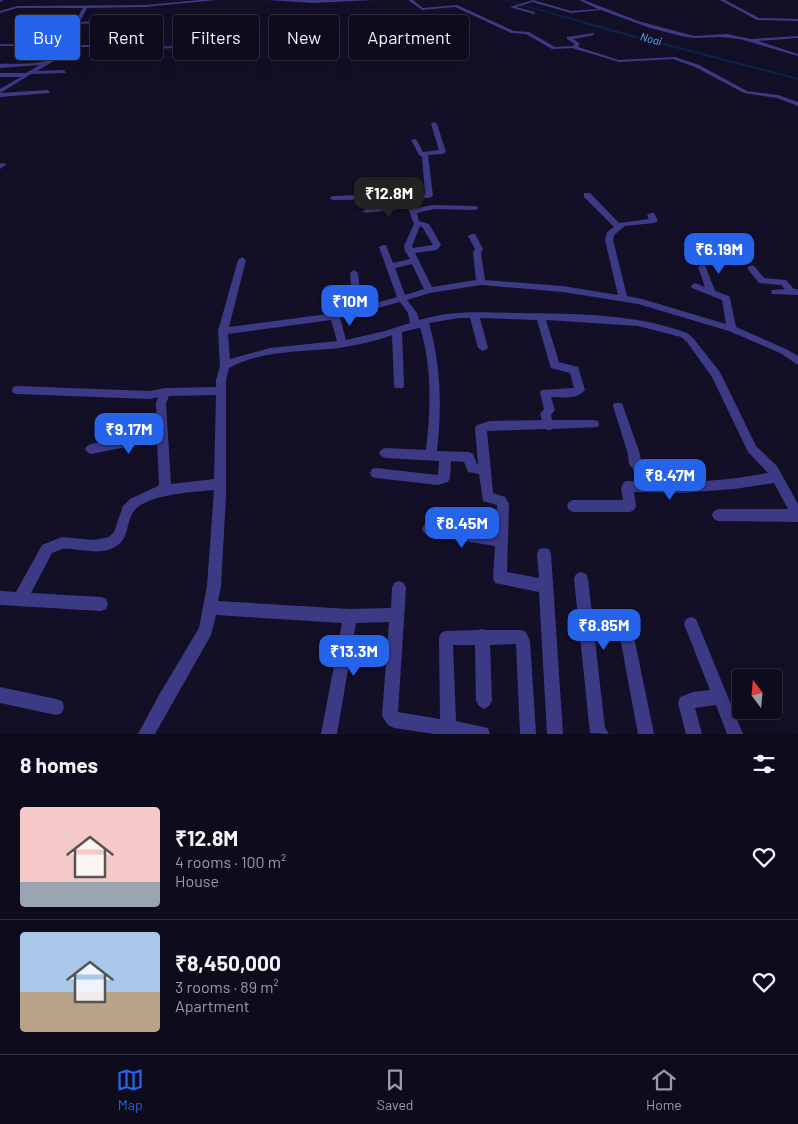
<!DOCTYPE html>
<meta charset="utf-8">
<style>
body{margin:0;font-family:Barlow,sans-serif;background:#1c1929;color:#f1f3f6;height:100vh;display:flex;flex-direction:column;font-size:19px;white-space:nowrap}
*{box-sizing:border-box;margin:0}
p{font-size:16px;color:#9b9ba3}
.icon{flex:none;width:28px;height:28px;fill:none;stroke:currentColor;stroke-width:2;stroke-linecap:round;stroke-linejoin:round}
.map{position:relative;height:734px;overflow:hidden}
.panel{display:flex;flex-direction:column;background:#0e0b1c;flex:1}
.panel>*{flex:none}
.top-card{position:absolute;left:15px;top:15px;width:500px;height:45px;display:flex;gap:10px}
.needle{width:32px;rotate:344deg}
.fabs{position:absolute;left:732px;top:669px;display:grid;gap:10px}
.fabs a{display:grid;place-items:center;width:50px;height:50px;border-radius:5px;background:#0e0b1c;box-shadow:0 5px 20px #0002,0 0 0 1px #2e2b3b;font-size:25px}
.price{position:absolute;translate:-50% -42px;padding:0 11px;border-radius:10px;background:#2563eb;color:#fff;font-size:16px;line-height:32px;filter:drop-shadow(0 1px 2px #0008)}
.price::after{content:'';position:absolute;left:50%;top:30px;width:15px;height:11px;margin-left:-8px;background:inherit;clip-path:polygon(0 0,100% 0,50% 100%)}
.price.on{background:#222;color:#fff}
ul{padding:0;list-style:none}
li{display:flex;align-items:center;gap:15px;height:125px;padding:0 20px}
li+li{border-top:1px solid #2e2b3b}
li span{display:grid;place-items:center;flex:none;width:140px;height:100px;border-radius:5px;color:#555}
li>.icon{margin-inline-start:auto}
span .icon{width:60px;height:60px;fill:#fffc;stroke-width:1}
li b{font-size:21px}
h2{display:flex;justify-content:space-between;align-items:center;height:60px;padding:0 20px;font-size:21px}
.tag{padding:0 18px;border-radius:5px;background:#0e0b1c;box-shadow:0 5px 20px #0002,0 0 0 1px #2e2b3b;font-size:18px;line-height:45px}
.tag.on{background:#2563eb;color:#fff}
.tabs{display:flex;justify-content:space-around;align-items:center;height:70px;border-top:1px solid #2e2b3b;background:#0e0b1c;font-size:14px;color:#9b9ba3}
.tabs a{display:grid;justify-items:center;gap:2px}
.tabs .on{color:#2563eb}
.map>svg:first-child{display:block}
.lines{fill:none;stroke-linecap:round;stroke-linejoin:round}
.canal{fill:#0c2248;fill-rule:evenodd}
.minor{fill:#3d3a85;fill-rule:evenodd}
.labels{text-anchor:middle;stroke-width:5;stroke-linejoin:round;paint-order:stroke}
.far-water-label{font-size:11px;font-style:italic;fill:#62b6ff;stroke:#130f26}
</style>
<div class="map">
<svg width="798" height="734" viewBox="0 0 798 734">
<rect width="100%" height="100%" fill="#130f26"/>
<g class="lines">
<!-- canal -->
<path class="canal" d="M503,0H507L611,29L798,78V80L609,31Z"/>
<!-- minor -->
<g class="minor">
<path d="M0,0H3L0,2Z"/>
<path d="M200,0H216L145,7L87,8L80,22L95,21L97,23L78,24L59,44L63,45H117L129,48L222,44L224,46L129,50L121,48L120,50L124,51L122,59L120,60L118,59L119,52L115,51L117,47H68L64,55L37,71L64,70L66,73L31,74L0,93V89L21,77H0V73H26L40,65L0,68V64C20,63 51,67 63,49L57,46H0V44L54,45L62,36H41L39,35L65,33L74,23L83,8H17L0,13V11L17,6L145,5Z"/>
<path d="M267,0H374L313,3Z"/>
<path d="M408,0H413L423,8L457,5L514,31L529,32L555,47L573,46L575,44L567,39V37L594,33V35L573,39L580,44L578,47L619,60L675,57L699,65L747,91L778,95L798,102V106L777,98L744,93L695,67L673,59L619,62L572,48L552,49L526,34L511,33L455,7L422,10Z"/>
<path d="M533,0L571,11L598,9L579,0H584L638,21L694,36L727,34L751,39L798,36V38L758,41L798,54V56L740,39L722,37L694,38L681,36L650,28L601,10L571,13L532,2L516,7L535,12L534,14L510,7Z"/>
<path d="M720,0H725L759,18L798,19V21L757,20Z"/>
<path d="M47,90L50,92L49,93L0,97V93Z"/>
<path d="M434,122L437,124L446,152L443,154L428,155L433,196L429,198H413L416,208L434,205L475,206L479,208L475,210L434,209L417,213L419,221L429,224L441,245L437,250L415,253L432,287L476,280L473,253L475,249L468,236L472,234H475L483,249L481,253L485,280L563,286L618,295L605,240L607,232L614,227L584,197V193H590L619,223L649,219L647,215L651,213H654L658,221L654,223L625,226L614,235L613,240L627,296L642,299L726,324L722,300L692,288L691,286L695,283L705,287L698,267L702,264L705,265L715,291L729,296L730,298L736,327L786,349L798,356V365L780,353L729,331L638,304L563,292L481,285L430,293L407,300L417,313L419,320C451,310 484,312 517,313C574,314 634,313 687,333L693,338L720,372L756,446L777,466L798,504V522L718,521L714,519L712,515L714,511L718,509H788L774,483L734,489L682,493L634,492L636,506L634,510L630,512H573L569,510L567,506L569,502L573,500H623L621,488L624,482L628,481L652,482L651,475L636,473L629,464L628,454L613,406L614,403H622L623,406L640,454C641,469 648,463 659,467L664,482C699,483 734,479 768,473L748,452L712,377L687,342L681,337L638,326L546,320L559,362L578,367L585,390C577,400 563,397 551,397L555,410L551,415L552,420H594L598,421L599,424L598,427L553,429L549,430L545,429L487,431L493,493L505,497L509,504L507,572L539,578L537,554L539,549L544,548L549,549L551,554L563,734H547L539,592L495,583L493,578L495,546L428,535L424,533L422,529L424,525L428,523L495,534L497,505L483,501L479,474L468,472L464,462L451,461L450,478L448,482L438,485L376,478L372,477L370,473L372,469L376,468L438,475L439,461L385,458L381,456L379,453L381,450L385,448L426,450C431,408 432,367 420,327L419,328L402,332L404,385L403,388H395L394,385L392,335C376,341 357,345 339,348C304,352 261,350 229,368L226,380V496L221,586L218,601L350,609L391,608L392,588L394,583L399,581L404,583L406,588L398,712L440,719L439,638L441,633L446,631L478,630L482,629L486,630H521L526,632L530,641L536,734H520L516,644L490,645L492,701L489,706L484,709L479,706L476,701L475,645H453L456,721L488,728L490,734H435L394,728C387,725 385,722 382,715L389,622L356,623L337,734H321L342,623L216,615L211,635L155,734H138L159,695L199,628L207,586L214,490C194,492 142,494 132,514C126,526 128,540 115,547C96,557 80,547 62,549C59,550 55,552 52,553L31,593L101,597L106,599L108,604L106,609L101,611L0,605V591L16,592L42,545L62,537L94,540L109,537L114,532L123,506L130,499L158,486L159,484L157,441L91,454L87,452L85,449L87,446L91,444L157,432L156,403L158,397L150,399L17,394L13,393L12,390L13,387L17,386L150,391L165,388L216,387V380L220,366L218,331L238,260L242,257L246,260L229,327L335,313L353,309L350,273L354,270L358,273L362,307L397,297L379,247L383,245H386L393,263L410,259L405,251L404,246L414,224L408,208L366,213L362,211L366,209L407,204L406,199L333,200L329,198L333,196L361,195L362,180L365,178L368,180V195L425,194L422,156L419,155L411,140L416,139L423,152L439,150L431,124ZM420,226L423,228L433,245L413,248L412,246ZM412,264L424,289L405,295L395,268ZM400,302L408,313L410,323L385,331L346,340L340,318ZM459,318H470L478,348L483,351L488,348L480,318L537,320L550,365L551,368L570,373L574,388L541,390L540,393L544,409L540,414L542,420L490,421L477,425L475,428L478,464H477L473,454L469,452L437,451C442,407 441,366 429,323ZM331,320L337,341L270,348L230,359L228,334ZM216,395L214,479L171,484L166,403L169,396Z"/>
<path d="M2,163L7,164L0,169V164Z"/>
<path d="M751,265L754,266L764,278L786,280L794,289H798V295L772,294L771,292L772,290L785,289L781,285L759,283L747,268Z"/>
<path d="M581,572L586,574L588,579L605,728L609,734L590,733L574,579L576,574Z"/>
<path d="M691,617L696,619L743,734H727L716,705L695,708L702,734H686L678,703L680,697L693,692L710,690L684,624L686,619Z"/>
<path d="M626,625L631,627L633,632L654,734H638L619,632L621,627Z"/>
<path d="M0,687L56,699L62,701L64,707L62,713L56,715L0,703Z"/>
</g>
</g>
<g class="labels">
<!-- far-water labels -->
<g class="far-water-label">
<text transform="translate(651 39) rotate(15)" y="4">Noai</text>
</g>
</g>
</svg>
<div class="fabs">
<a><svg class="needle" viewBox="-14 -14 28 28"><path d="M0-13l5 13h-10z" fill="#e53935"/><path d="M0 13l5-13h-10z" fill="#9b9ba3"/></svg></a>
</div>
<b class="price on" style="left:389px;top:219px">₹12.8M</b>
<b class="price" style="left:719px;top:275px">₹6.19M</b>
<b class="price" style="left:350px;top:327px">₹10M</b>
<b class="price" style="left:129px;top:455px">₹9.17M</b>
<b class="price" style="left:670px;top:501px">₹8.47M</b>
<b class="price" style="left:462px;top:549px">₹8.45M</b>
<b class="price" style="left:604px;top:651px">₹8.85M</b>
<b class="price" style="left:354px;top:677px">₹13.3M</b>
<div class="top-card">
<a class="tag on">Buy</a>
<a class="tag">Rent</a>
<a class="tag">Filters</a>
<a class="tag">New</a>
<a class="tag">Apartment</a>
</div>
</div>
<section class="panel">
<h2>8 homes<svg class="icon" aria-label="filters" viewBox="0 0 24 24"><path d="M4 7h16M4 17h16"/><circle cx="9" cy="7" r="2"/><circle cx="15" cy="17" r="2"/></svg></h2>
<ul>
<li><span style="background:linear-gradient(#f6c9c9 75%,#9aa5b1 0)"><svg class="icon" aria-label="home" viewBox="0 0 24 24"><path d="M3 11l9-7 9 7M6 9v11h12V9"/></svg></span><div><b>₹12.8M</b><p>4 rooms · 100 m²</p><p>House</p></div><svg class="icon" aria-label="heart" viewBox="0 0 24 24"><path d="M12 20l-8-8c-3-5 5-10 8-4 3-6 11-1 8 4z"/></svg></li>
<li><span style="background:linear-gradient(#a9c7e8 60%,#b9a48a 0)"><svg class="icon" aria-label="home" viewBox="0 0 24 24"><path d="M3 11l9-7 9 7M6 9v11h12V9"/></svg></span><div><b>₹8,450,000</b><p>3 rooms · 89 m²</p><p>Apartment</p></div><svg class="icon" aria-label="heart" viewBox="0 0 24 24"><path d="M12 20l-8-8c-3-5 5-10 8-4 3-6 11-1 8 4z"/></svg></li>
</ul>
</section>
<nav class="tabs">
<a class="on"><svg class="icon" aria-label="map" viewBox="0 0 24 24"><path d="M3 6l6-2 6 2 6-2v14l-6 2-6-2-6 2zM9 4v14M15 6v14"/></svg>Map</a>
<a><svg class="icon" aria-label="saved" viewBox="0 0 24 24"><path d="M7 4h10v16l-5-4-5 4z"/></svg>Saved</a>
<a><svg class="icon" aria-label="home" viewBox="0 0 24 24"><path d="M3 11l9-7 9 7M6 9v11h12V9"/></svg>Home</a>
</nav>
